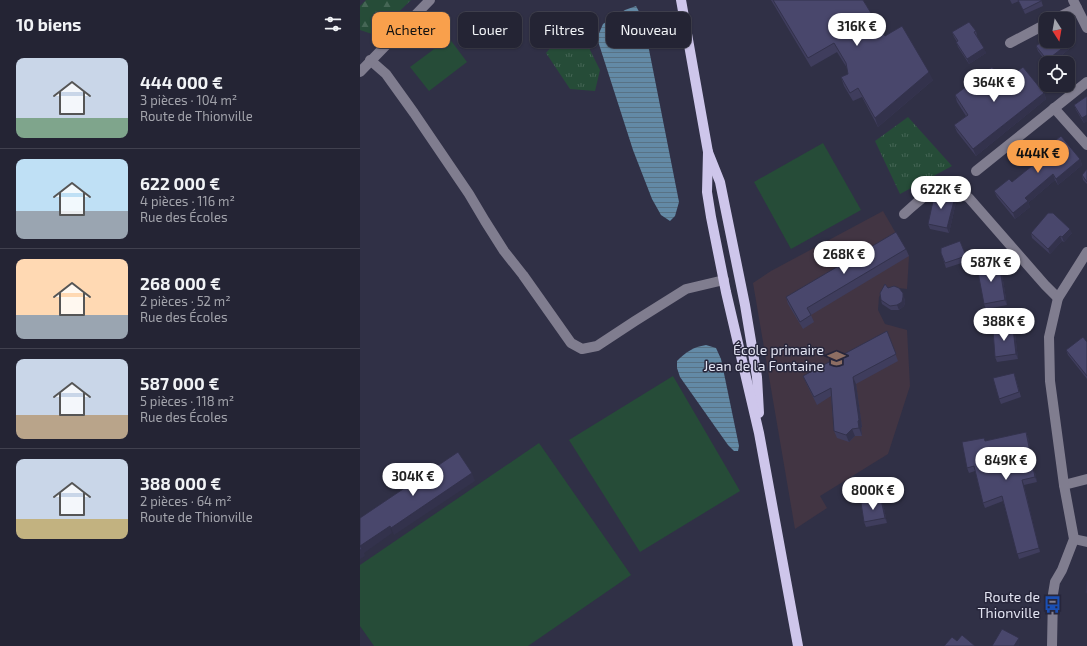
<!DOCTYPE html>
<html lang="fr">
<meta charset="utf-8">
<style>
body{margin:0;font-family:"Exo 2",sans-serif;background:#303040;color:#f1f3f6;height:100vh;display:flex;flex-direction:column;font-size:15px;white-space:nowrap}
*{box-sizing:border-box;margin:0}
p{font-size:13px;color:#a3a4ac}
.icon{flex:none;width:22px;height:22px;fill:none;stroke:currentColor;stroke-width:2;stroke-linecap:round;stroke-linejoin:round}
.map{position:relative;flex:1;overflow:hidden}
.side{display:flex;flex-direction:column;background:#242434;width:360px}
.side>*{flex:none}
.banner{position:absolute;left:12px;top:12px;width:380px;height:36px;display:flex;gap:8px}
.needle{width:26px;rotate:169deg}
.fabs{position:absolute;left:679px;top:12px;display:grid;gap:8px}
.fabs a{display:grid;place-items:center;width:36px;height:36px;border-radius:8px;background:#242434;box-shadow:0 1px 3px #0004,0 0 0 1px #41414f;font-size:20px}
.price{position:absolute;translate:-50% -34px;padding:0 9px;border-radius:14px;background:#fff;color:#222;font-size:13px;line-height:26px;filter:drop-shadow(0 1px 2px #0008)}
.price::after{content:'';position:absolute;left:50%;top:24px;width:12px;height:9px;margin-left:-6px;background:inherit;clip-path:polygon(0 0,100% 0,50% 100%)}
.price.on{background:#f9a04c;color:#111}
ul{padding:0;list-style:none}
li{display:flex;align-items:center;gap:12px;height:100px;padding:0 16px}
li+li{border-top:1px solid #41414f}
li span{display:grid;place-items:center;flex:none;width:112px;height:80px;border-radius:8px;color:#555}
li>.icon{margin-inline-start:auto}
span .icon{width:48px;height:48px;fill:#fffc;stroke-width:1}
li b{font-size:17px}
h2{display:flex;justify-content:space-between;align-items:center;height:48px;padding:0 16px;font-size:17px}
.chip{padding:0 14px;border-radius:8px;background:#242434;box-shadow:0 1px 3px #0004,0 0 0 1px #41414f;font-size:14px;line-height:36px}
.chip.on{background:#f9a04c;color:#111}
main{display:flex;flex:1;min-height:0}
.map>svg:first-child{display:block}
.education{fill:#423543}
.green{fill:#264c38}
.forest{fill:url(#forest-firs)}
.park{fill:url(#park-tufts)}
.water{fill:url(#water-rules)}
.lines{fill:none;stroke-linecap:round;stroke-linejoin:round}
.minor{stroke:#807d8f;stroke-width:10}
.major{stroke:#cec6eb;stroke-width:10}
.wall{fill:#3f3d5d}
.shaded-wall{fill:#33324c}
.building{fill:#49476c;stroke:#33324c}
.labels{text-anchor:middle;stroke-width:3;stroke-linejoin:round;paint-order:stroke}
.poi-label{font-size:14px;fill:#e2e3f1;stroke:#27263b;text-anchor:end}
</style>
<main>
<section class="side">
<h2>10 biens<svg class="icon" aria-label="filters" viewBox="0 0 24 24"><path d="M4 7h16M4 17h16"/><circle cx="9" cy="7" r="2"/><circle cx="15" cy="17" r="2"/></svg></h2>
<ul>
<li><span style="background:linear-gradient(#c9d6e8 75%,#7fa58c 0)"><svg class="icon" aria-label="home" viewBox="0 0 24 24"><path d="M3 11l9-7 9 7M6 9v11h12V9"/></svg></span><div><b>444 000 €</b><p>3 pièces · 104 m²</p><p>Route de Thionville</p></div></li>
<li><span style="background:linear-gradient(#bfe0f5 65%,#9aa5b1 0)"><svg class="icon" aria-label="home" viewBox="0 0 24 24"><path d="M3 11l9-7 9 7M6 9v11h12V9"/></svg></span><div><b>622 000 €</b><p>4 pièces · 116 m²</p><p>Rue des Écoles</p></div></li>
<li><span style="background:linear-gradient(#ffd9b3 70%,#9aa5b1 0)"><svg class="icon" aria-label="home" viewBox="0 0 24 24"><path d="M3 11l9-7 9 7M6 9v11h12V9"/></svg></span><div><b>268 000 €</b><p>2 pièces · 52 m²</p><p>Rue des Écoles</p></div></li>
<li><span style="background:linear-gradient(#c9d6e8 70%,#b9a48a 0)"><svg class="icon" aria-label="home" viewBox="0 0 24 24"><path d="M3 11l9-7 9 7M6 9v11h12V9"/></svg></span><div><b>587 000 €</b><p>5 pièces · 118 m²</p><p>Rue des Écoles</p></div></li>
<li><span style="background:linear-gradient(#c9d6e8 75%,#c2b280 0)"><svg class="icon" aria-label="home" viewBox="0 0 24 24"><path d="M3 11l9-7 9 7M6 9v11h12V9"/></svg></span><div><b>388 000 €</b><p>2 pièces · 64 m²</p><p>Route de Thionville</p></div></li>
</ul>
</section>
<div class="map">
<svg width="727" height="646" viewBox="0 0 727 646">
<defs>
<pattern id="forest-firs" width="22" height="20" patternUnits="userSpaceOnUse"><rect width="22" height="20" fill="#264c38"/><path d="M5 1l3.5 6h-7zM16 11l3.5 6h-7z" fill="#456655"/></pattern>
<pattern id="park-tufts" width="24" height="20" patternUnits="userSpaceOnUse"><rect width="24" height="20" fill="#264c38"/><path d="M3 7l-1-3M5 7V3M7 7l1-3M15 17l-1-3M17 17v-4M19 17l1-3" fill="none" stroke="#456655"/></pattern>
<pattern id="water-rules" width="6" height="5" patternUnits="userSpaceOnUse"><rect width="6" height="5" fill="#638aa6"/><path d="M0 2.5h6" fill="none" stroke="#587285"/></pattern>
</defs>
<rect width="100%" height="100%" fill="#303046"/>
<!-- education -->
<path class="education" d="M523,211L549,256L547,289L530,287L524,288L519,297L518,310L525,324L547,330L550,386L528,454L460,496L467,508L435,529L393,283L411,271Z"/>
<!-- green -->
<g class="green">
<path d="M89,38L107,62L69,91L50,67Z"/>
<path d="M463,143L501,210L431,249L394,182Z"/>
<path d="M313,376L380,491L280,552L209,440Z"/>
<path d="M179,443L271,575L168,646H14L0,626V565Z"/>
</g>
<!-- forest -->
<path class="forest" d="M6,0H51L15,35L0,30V6Z"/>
<!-- park -->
<g class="park">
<path d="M213,22L225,36L230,50L240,70L235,91L210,89L186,53Z"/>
<path d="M548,117L592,166L540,194L515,141Z"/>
</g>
<!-- water -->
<g class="water">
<path d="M276,6L283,19L319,202L315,216L310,221L301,215L292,199L273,150L237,38L243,24L265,10Z"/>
<path d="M346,345L356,348L361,359L379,446L378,451H374L368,445L320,377L317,368V361C326,352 333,347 346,345Z"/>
</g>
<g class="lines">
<!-- minor -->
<g class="minor">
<path d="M713,0L727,28"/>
<path d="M695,19L717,8"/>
<path d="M650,43L686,24"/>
<path d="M10,60L26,74L54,113L109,194L125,221L144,251L163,275L211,343L222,349L237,346L275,321L326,289L364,280"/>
<path d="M0,72L70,0"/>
<path d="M694,108L727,145"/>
<path d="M616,171L727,82"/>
<path d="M544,214C557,203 574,183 593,188C598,189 604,195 609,198L685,285L698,298"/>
<path d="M704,485L727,479"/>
<path d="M714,539L727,542"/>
<path d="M692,646L693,594L695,582L702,570L714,539L704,485L690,381L689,337L698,298L727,252"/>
</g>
<!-- major -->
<g class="major">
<path d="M321,0L348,152L360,182L385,305L397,377L399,413"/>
<path d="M348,152L347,192L351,217L366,292L399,433L438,646"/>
</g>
</g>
<!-- wall -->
<g class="wall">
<path d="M411,0H503L525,36L573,80L518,127L502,97L493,101L484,86L481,77L488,74L487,68L477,52L451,67Z"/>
<path d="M650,0H681L683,6L665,14L659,1L652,4Z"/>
<path d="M616,31L617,36L626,53L609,64L598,47L596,42H597L594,37L592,32Z"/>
<path d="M713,40L714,45L692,63H687L678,51L676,46Z"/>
<path d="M643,82L684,93L686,99L616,156L597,132L594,125L606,116L597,102L595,95Z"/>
<path d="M727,96V121L724,123L716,110L714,105Z"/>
<path d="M680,153L720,159L722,165L698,185L695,180L668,203L670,207L655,219L637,197L634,191L652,182L682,158Z"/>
<path d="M727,169V184L723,180L722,175Z"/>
<path d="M596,202L589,233L570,229L568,224Z"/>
<path d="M671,233H712L704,242L702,241L690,254L672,238Z"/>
<path d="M600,241L608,261L586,268L581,253Z"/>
<path d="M546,249L549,256L451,315L454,322L443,329L428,304L426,297Z"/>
<path d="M641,268L647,305L626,309L624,304Z"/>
<path d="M528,288L544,297L545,302L544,306L539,310H531L522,304L521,300Z"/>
<path d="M653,328L655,333L658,359L637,362L635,357Z"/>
<path d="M527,331L538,361L496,384L502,427L501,428L502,436H495L489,442L477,438L474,431L471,396L457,405L446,383L443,376Z"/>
<path d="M727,342V379L708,355L706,350Z"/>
<path d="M654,373L661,397L641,404L639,399Z"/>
<path d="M666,432L668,437L677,482L664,485L680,552L659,559L643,501L625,508L623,503L615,471L609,473L607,468L624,438L625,441Z"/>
<path d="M523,504L527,523L506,527L504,522Z"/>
</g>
<!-- shaded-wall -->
<g class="shaded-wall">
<path d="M713,40L714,45L692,63H688L687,60Z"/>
<path d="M624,48L626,53L609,64L607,59Z"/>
<path d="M569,72L573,80L518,127L515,118Z"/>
<path d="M684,93L686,99L616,156L613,149Z"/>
<path d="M727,115V121L724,123L722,118Z"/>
<path d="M720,159L722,165L698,185L696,179Z"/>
<path d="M693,174L695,180L668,203L670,207L655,219L653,213L665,198Z"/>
<path d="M595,197L596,202L589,233L587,228Z"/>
<path d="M710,229L712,233L704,242L702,237Z"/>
<path d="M700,236L702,241L690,254L688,249Z"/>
<path d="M639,263L641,268L647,305L645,300Z"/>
<path d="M543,293L544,297L545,302L544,306L539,310L537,305Z"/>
<path d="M653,328L655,333L658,359L656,354Z"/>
<path d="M493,377L496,384L502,427L501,428L502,436L499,428Z"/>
<path d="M492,429L495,436L489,442L486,435Z"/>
<path d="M666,432L668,437L677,482L675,477Z"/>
<path d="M112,473L115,481L34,535L31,528Z"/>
<path d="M662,480L664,485L680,552Z"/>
<path d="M521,499L523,504L527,523L525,518Z"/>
<path d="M30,526L32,533L4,553L5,556L0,559V546Z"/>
<path d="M659,638L660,643L659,646H654Z"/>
</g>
<!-- building -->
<g class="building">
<path d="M413,0H503L525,36L542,26L569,72L515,118L498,88L490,93L481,77L488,74L486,63L474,43L448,58Z"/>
<path d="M658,0H681V1L663,10Z"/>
<path d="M609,22L616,31L614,32L624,48L607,59L596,42L598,41L592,32Z"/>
<path d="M708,34L713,40L687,60L676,46L686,38V41H708Z"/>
<path d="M632,67L643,82L663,67L684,93L613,149L594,125L608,115L595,95Z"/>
<path d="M727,96V115L722,118L714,105Z"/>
<path d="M701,136L720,159L696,179L693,174L665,198L668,201L653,213L634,191L649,179L652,182L683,157L680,153Z"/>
<path d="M727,169V182L722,175Z"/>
<path d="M575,192L595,197L587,228L568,224Z"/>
<path d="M688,213H693L710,229L702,237L700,236L688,249L671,233Z"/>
<path d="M536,232L546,249L447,308L451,315L440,322L426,297Z"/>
<path d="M600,241L606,256L585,263L581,253V248Z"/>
<path d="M639,263L645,300L624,304L617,267Z"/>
<path d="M525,284L528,288L534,286L539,288L543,293V297L542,302L537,305L530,306L521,300L520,293Z"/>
<path d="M653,328L656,354L635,357L633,330Z"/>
<path d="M527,331L536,354L493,377L499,420L498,421L499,428L492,429L486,435L474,431L471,388L454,397L443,376Z"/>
<path d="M723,337L727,342V376L706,350Z"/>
<path d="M654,373L659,392L639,399L633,378Z"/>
<path d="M666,432L675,477L662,480L679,548L657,554L642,496L623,503L614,466L607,468L602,442L624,438L625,441Z"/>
<path d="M98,452L112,473L31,528L30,526L0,546L2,549L0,550V518Z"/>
<path d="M521,499L525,518L504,522L501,503Z"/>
<path d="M727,581V593H726Z"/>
<path d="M642,629L659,638L654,646H632Z"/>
<path d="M602,635L615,646H584L592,637L597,641Z"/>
</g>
<!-- icons -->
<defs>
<symbol id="school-bare" viewBox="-9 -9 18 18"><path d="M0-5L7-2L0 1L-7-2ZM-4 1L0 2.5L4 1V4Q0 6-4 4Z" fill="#8d6e63" stroke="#27263b" stroke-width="2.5" paint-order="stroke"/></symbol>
<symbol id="bus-bare" viewBox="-9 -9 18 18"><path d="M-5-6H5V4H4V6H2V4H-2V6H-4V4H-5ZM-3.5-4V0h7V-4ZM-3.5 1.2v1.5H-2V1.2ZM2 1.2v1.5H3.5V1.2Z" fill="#1a4fb4" stroke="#27263b" stroke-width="2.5" paint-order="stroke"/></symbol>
</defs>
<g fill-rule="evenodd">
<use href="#school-bare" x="464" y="346" width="25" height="25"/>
<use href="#bus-bare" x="680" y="592" width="25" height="25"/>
</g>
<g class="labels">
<!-- poi labels -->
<g class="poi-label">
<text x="464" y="355">École primaire<tspan x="464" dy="16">Jean de la Fontaine</tspan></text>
<text x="680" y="602">Route de<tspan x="680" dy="16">Thionville</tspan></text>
</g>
</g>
</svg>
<div class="fabs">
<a><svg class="needle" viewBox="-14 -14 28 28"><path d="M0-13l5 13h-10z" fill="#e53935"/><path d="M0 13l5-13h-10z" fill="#a3a4ac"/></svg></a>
<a><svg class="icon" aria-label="locate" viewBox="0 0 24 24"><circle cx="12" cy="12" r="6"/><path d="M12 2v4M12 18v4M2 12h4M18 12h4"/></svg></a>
</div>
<b class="price" style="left:497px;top:47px">316K €</b>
<b class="price" style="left:634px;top:103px">364K €</b>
<b class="price on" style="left:678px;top:174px">444K €</b>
<b class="price" style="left:581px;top:210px">622K €</b>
<b class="price" style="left:484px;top:275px">268K €</b>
<b class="price" style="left:631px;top:283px">587K €</b>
<b class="price" style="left:644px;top:342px">388K €</b>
<b class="price" style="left:646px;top:481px">849K €</b>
<b class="price" style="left:53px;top:497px">304K €</b>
<b class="price" style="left:513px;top:511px">800K €</b>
<div class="banner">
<a class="chip on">Acheter</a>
<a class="chip">Louer</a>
<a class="chip">Filtres</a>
<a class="chip">Nouveau</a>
</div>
</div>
</main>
